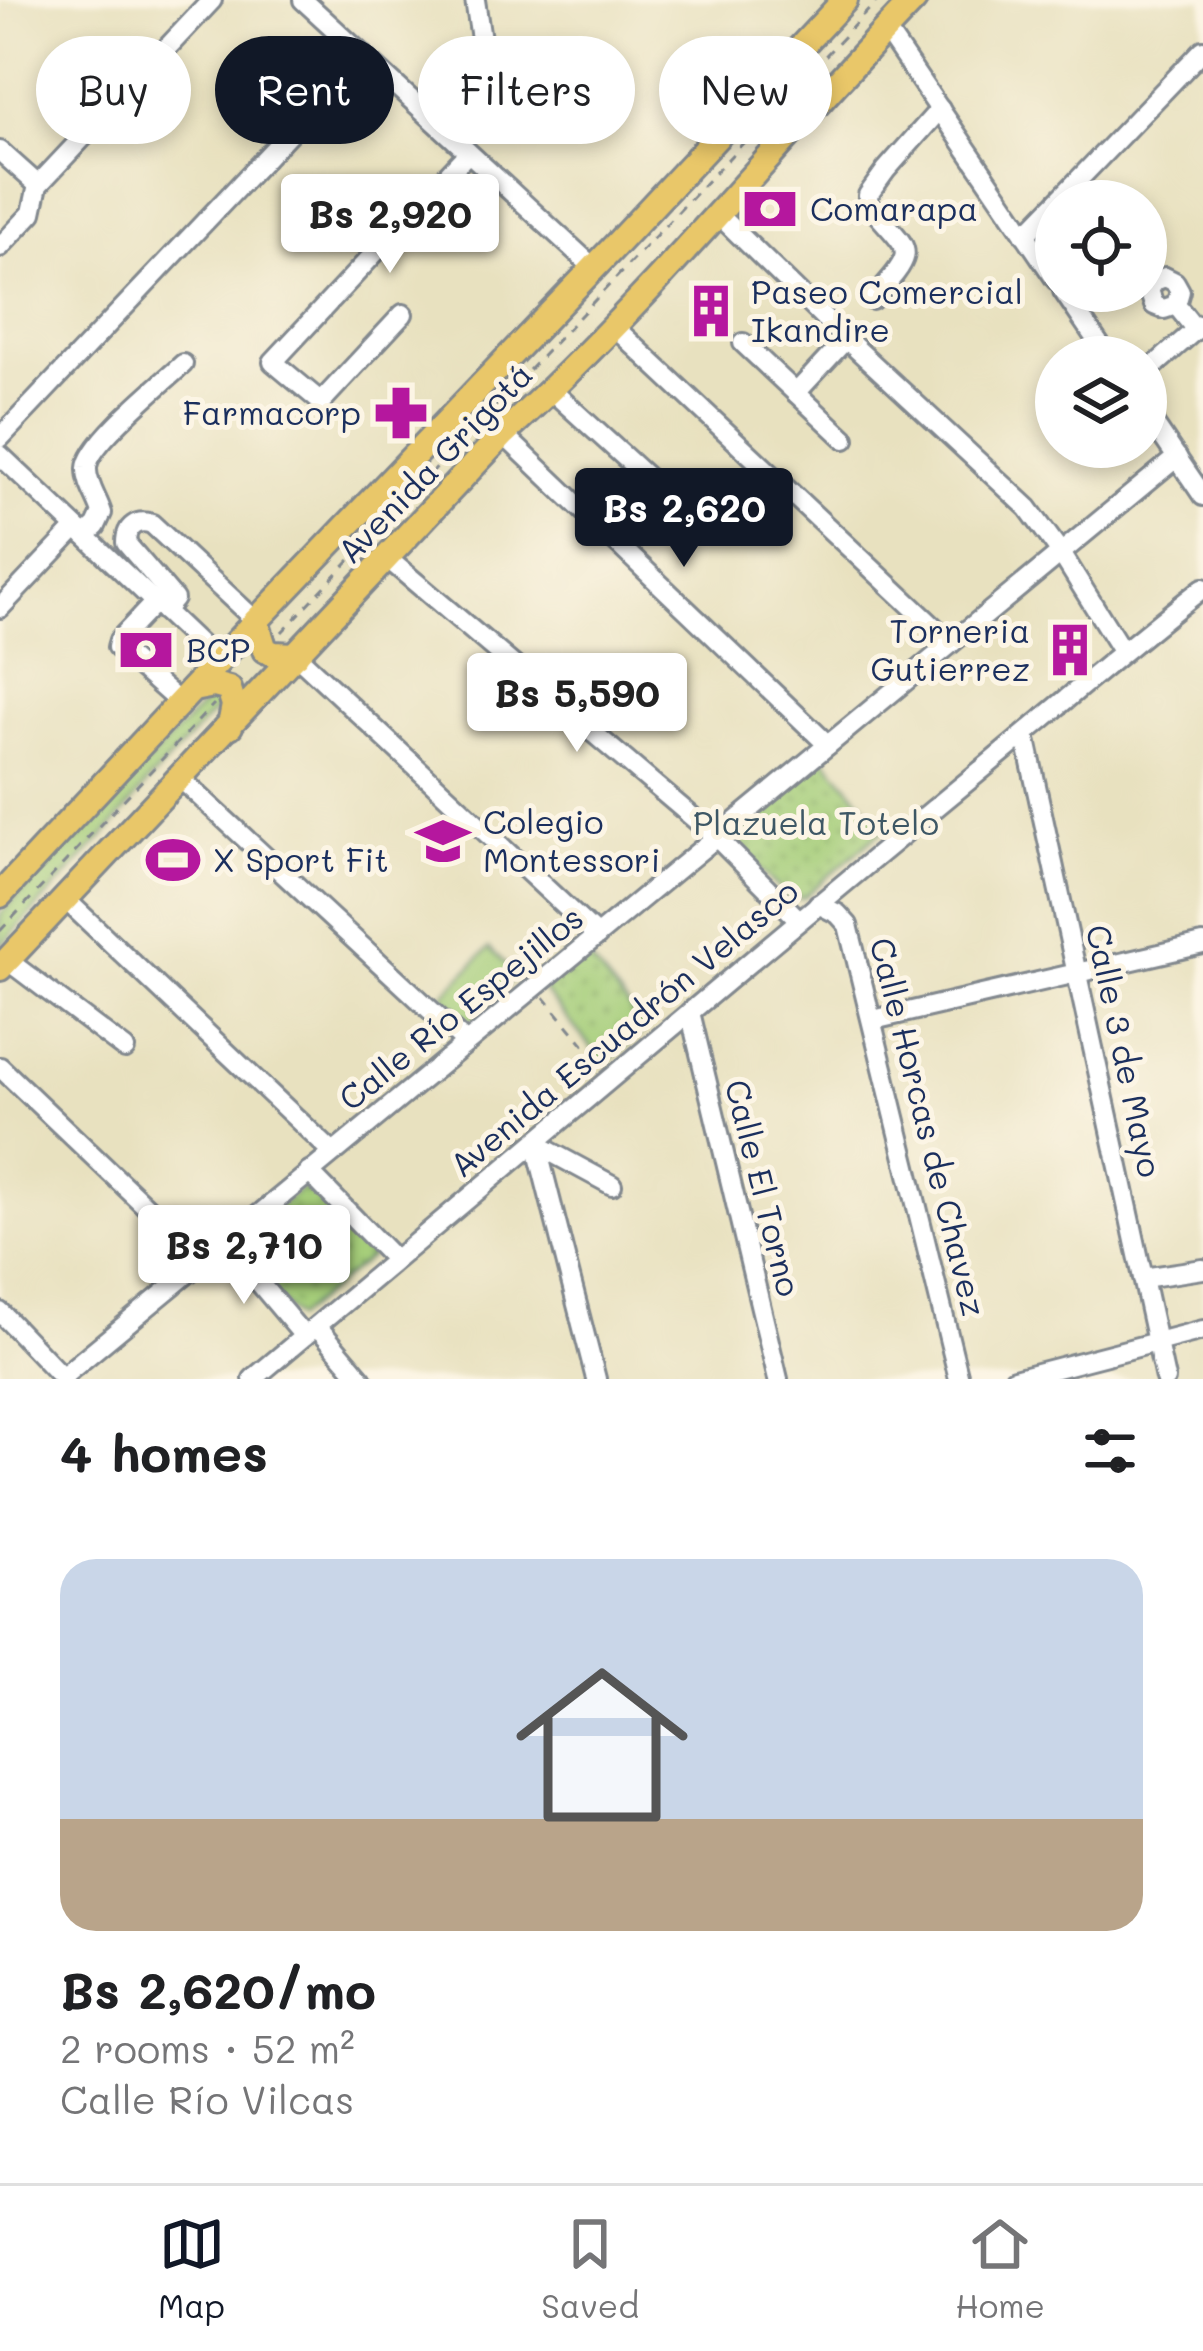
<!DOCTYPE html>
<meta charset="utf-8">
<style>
body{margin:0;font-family:Mali,sans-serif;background:#f2f2f2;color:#202124;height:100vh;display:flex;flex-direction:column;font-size:45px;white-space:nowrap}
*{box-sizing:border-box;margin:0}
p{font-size:39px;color:#757577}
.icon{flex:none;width:66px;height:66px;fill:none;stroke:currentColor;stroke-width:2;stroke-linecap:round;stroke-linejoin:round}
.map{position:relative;height:1379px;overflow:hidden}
.drawer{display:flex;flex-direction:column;background:#fff;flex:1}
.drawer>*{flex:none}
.banner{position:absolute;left:36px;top:36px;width:1131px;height:108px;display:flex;gap:24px}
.controls{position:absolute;left:1035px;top:180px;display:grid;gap:24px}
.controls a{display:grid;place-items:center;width:132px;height:132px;border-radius:50%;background:#fff;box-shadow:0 6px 18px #0003;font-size:60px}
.price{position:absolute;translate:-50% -102px;padding:0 27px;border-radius:12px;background:#fff;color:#222;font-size:39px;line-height:78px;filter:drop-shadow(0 3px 6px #0008)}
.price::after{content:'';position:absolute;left:50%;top:72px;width:36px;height:27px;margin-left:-18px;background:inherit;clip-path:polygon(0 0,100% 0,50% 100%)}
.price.current{background:#111827;color:#fff}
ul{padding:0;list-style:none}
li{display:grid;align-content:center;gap:24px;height:636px;padding:0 60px}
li+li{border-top:3px solid #e0e0e0}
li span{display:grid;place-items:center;height:372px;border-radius:36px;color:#555}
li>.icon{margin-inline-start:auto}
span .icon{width:216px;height:216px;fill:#fffc;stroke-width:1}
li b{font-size:51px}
h2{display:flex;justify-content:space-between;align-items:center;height:144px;padding:0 60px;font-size:51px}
.pill{padding:0 42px;border-radius:54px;background:#fff;box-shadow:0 6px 18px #0003;font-size:42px;line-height:108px}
.pill.current{background:#111827;color:#fff}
.dock{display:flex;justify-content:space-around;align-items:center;height:168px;border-top:3px solid #e0e0e0;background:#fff;font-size:33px;color:#757577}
.dock a{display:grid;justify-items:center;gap:6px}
.dock .current{color:#111827}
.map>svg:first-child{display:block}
.grass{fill:#a6ce7a;stroke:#607e6c;stroke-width:3}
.park{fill:url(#park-dots);stroke:#607e6c;stroke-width:3}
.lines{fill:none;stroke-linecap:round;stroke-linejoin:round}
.minor-casing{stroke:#82888e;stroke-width:24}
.major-casing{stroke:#82888e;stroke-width:30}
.path{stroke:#82888e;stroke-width:3;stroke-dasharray:9 9;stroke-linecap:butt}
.minor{stroke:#fff;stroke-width:18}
.major{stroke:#e9c769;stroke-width:24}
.labels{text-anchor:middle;stroke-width:10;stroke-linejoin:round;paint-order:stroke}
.poi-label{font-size:33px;fill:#1b2f5e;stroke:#fcf5e5;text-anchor:start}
.street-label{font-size:33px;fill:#1b2f5e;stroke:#fcf5e5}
.park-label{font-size:33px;fill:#3e5765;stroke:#fcf5e5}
</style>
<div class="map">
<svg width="1203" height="1379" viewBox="0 0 1203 1379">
<defs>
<pattern id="park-dots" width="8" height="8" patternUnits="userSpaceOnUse" patternTransform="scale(3)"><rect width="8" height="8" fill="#a6ce7a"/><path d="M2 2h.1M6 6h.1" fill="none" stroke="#8eb16c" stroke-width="1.8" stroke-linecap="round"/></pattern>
</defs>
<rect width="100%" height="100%" fill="#fcf5e5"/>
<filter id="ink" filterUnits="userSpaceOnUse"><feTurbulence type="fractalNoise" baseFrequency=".00833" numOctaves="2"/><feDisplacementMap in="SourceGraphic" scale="24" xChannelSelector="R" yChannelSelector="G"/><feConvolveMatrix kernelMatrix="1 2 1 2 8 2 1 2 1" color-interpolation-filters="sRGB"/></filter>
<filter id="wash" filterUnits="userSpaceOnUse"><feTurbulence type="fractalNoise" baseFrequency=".004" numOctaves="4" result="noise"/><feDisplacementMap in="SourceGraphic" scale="48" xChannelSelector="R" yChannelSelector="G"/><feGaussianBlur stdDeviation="2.7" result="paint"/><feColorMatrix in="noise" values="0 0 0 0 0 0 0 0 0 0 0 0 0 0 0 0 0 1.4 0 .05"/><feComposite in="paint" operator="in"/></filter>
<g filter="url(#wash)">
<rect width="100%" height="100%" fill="#e8e1bf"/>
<!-- grass -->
<g class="grass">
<path d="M215,692L227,698L149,781L112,827L0,947V914Z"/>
<path d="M489,948L517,975L470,1022L442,996Z"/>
</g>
<!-- park -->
<g class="park">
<path d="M821,754L885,828L803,898H789L732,842L730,834Z"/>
<path d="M585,954L647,1029L605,1064L543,990Z"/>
<path d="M301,1189L316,1191L371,1245L372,1255L296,1318L232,1245Z"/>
</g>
</g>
<g filter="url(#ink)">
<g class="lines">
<defs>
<g id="minor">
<path d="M303,0L594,268"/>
<path d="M475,0L483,52"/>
<path d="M885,29L1056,280"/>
<path d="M0,151L38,185"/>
<path d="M1058,201L1203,50"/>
<path d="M719,215L846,339L1028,508L1061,553L1122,651"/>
<path d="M1025,235L1056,203"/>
<path d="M0,247L32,213L38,185L212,0"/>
<path d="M1063,291L1108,357"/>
<path d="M872,300C922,245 910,255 868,203V195L886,170L940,109"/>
<path d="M1176,305L1164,309L1154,305L1149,290L1155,281L1165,277L1175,282L1180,291L1176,305L1196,330"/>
<path d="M403,314L321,402L273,362L468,153"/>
<path d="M612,325L951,643"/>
<path d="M743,343L845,439"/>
<path d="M1146,373L1201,325"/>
<path d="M551,390L684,511"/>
<path d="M796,393L846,339"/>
<path d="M1146,412L1203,496"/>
<path d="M503,434L828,745"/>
<path d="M0,438L363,55"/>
<path d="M0,455L218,662"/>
<path d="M85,536L96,526L102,513C98,499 86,483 87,468C88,443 163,383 183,364"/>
<path d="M387,558L716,837L798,919"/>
<path d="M155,602L119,640L117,647L180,703"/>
<path d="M0,608L76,528"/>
<path d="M164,611L174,599L126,543C126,526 137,519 152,524L256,621"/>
<path d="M296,655L597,936"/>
<path d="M1025,735L1165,1379"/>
<path d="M180,778L466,1043"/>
<path d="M65,899L333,1153"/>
<path d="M818,904L838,914L848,925L959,1379"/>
<path d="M7,960L125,1049"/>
<path d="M690,1012L778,1379"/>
<path d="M873,1020L1203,944"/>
<path d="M0,1067L202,1260"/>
<path d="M536,1144L596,1379"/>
<path d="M536,1144L612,1185"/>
<path d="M309,1172L394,1259"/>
<path d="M225,1242L304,1336"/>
<path d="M1143,1278L1203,1269"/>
<path d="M0,1312L64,1379"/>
<path d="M317,1326L362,1379"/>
<path d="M62,1377L1177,457"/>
<path d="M253,1379C488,1183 721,984 957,790C1039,723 1119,653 1203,588"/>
<path d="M1014,1379L1203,1330"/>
</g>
<g id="major">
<path d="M256,621L265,650L274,654L296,655"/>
<path d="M193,689L214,685L229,689L234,705L230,726"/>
<path d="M0,895L256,621L611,250L845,0"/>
<path d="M0,968L503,434C651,300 776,143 914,0"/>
</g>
</defs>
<!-- minor casing -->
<use href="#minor" class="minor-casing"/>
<!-- major casing -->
<use href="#major" class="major-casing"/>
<!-- path -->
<g class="path">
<path d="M282,632L878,0"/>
<path d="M0,931L214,704"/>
<path d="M544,997L599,1063"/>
</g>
<!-- minor -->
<use href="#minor" class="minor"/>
<!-- major -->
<use href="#major" class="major"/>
</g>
</g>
<!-- icons -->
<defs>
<symbol id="bank-bare" viewBox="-9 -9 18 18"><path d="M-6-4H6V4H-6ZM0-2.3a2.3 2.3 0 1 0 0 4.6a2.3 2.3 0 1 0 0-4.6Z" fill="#b5179e" stroke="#fcf5e5" stroke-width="2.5" paint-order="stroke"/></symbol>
<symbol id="building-bare" viewBox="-9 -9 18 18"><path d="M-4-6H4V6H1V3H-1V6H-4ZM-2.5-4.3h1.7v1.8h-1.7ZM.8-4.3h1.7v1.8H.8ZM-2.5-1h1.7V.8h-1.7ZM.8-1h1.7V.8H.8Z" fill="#b5179e" stroke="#fcf5e5" stroke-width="2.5" paint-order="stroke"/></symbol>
<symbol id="pharmacy-bare" viewBox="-9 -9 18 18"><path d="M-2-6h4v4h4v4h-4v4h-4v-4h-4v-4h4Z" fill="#b5179e" stroke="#fcf5e5" stroke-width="2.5" paint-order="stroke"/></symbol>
<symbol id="school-bare" viewBox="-9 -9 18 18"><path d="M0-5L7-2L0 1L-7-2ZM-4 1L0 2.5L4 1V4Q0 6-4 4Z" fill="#b5179e" stroke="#fcf5e5" stroke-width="2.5" paint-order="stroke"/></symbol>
<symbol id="stadium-bare" viewBox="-9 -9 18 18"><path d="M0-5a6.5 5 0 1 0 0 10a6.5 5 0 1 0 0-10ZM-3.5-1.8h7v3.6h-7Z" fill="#b5179e" stroke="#fcf5e5" stroke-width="2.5" paint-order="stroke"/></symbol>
</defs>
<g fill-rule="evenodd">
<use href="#bank-bare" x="732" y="171" width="76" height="76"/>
<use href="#building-bare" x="673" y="273" width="76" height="76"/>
<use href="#pharmacy-bare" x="363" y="375" width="76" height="76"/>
<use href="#bank-bare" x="108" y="612" width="76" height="76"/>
<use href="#building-bare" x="1032" y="612" width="76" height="76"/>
<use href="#school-bare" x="405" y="803" width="76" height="76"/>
<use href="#stadium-bare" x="135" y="822" width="76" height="76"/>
</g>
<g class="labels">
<!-- poi labels -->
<g class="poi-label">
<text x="810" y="221">Comarapa</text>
<text x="751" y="304">Paseo Comercial<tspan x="751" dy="38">Ikandire</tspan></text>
<text x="361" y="425" text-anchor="end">Farmacorp</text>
<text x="1030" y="643" text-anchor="end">Torneria<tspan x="1030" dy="38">Gutierrez</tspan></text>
<text x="186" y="662">BCP</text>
<text x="483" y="834">Colegio<tspan x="483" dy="38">Montessori</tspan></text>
<text x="213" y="872">X Sport Fit</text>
</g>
<!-- street labels -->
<g class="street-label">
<text transform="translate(435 463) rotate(-46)" y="12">Avenida Grigotá</text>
<text transform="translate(461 1008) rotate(-39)" y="12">Calle Río Espejillos</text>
<text transform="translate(624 1028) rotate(-40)" y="12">Avenida Escuadrón Velasco</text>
<text transform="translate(1124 1051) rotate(78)" y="12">Calle 3 de Mayo</text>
<text transform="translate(928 1127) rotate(76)" y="12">Calle Horcas de Chavez</text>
<text transform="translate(763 1188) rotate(76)" y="12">Calle El Torno</text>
</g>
<!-- park labels -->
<g class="park-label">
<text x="816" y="835">Plazuela Totelo</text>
</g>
</g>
</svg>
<div class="controls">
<a><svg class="icon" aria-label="locate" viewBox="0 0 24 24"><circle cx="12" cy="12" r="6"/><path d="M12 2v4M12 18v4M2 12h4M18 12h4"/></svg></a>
<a><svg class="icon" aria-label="layers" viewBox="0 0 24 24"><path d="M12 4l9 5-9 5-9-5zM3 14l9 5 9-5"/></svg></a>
</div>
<b class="price" style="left:390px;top:276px">Bs 2,920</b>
<b class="price current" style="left:684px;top:570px">Bs 2,620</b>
<b class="price" style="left:577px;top:755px">Bs 5,590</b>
<b class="price" style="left:244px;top:1307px">Bs 2,710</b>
<div class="banner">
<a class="pill">Buy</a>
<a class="pill current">Rent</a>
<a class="pill">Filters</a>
<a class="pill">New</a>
</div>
</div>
<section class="drawer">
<h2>4 homes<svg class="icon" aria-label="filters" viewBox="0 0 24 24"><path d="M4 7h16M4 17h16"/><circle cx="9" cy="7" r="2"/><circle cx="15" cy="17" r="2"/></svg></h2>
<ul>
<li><span style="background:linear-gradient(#c9d6e8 70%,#b9a48a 0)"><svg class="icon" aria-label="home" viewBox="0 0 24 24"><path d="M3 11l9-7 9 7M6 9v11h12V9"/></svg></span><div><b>Bs 2,620/mo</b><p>2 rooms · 52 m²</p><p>Calle Río Vilcas</p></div></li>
</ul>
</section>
<nav class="dock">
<a class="current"><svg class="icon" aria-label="map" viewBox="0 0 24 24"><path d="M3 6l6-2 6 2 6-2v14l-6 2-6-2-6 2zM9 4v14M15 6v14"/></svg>Map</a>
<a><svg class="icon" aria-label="saved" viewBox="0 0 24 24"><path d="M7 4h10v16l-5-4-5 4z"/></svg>Saved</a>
<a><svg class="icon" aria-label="home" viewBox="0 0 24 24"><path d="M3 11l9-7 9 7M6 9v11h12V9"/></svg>Home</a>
</nav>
